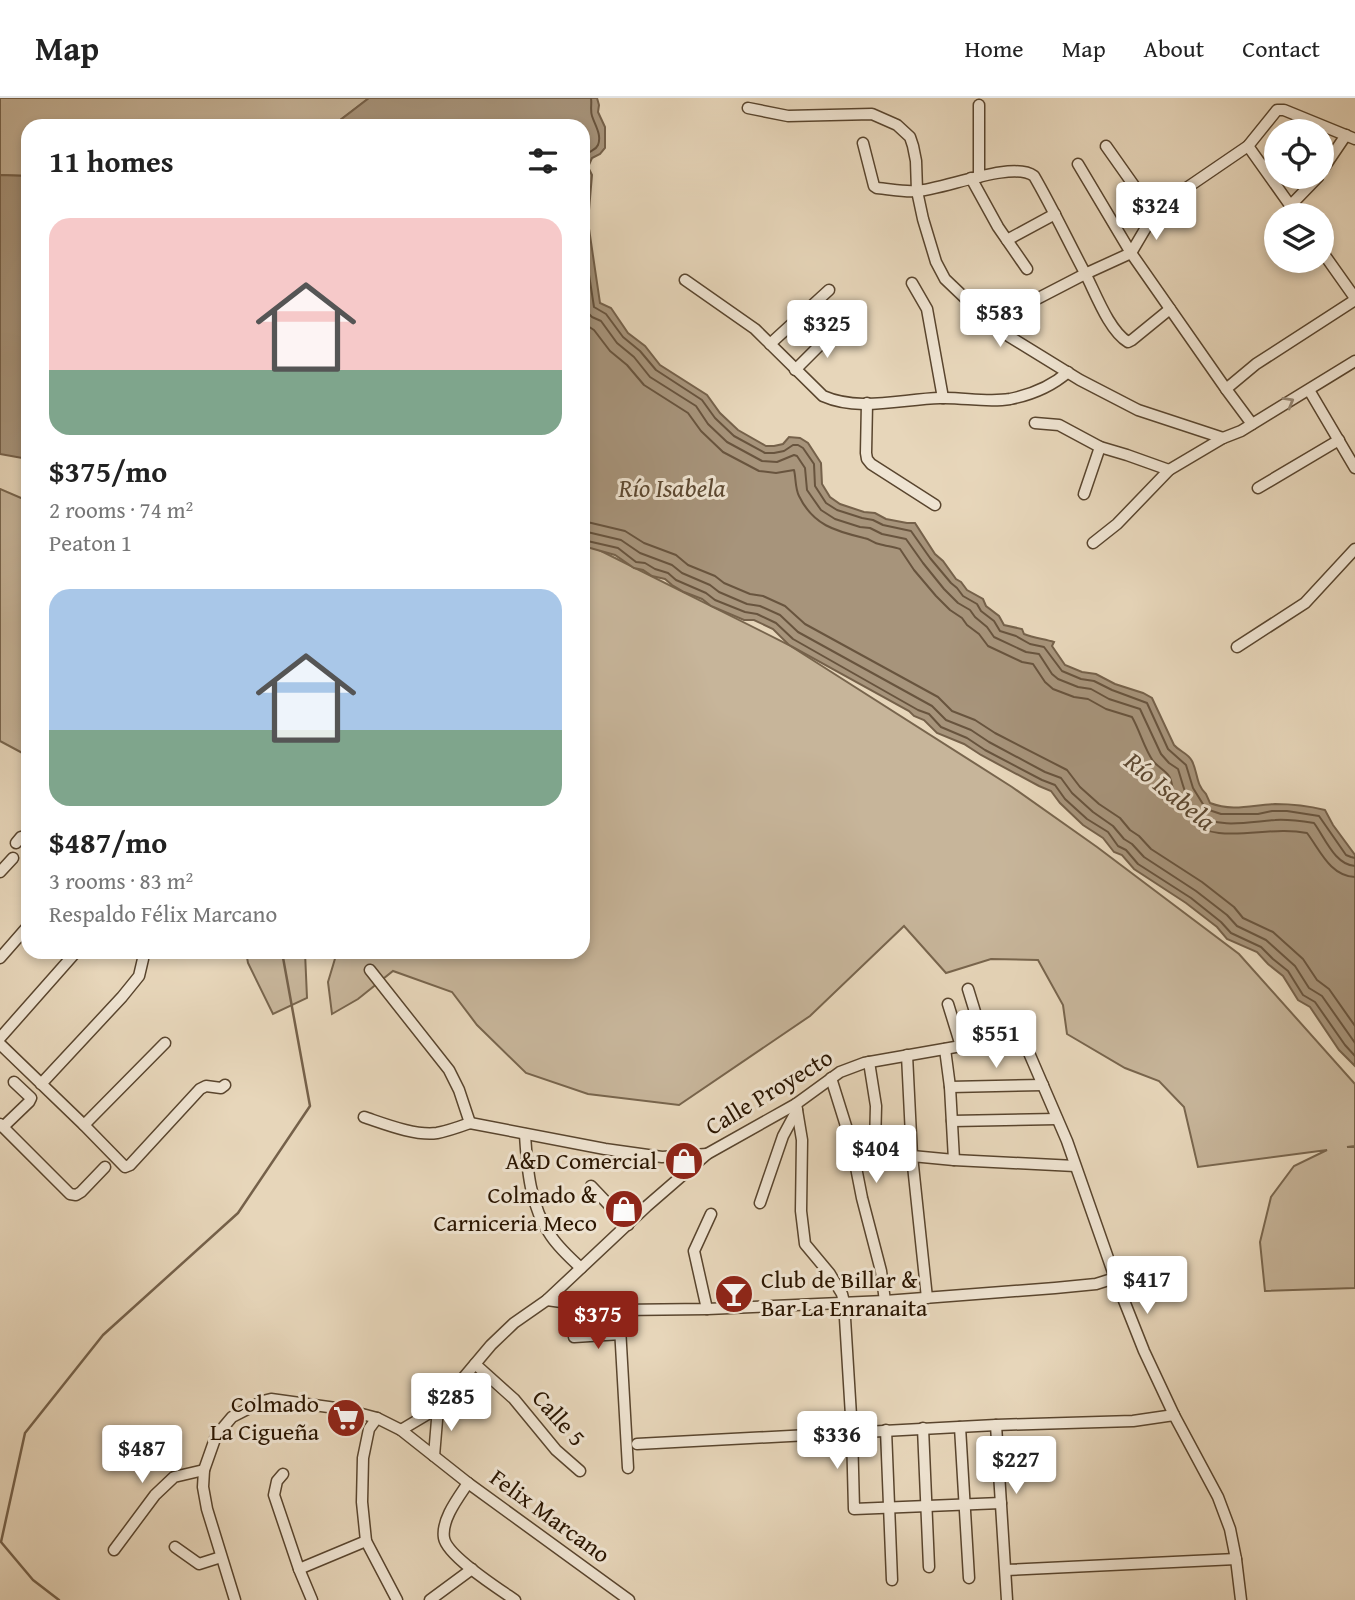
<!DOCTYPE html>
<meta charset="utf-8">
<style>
body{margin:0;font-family:"Gentium Book Plus",serif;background:#f6f6f6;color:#222;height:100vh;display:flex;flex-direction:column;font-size:26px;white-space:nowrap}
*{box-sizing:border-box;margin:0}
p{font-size:23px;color:#767676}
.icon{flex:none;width:38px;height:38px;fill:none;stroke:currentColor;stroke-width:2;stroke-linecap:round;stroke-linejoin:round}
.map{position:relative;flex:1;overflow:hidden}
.sheet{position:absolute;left:21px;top:21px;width:569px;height:840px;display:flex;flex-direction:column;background:#fff;border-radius:21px;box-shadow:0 4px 10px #0003}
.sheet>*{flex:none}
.tools{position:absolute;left:1264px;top:21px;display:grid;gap:14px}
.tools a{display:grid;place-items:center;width:70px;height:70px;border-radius:50%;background:#fff;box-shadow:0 4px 10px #0003;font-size:35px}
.price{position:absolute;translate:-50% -60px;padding:0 16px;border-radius:7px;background:#fff;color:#222;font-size:23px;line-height:46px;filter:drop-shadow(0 2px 4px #0008)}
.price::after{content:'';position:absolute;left:50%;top:42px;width:21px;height:16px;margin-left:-10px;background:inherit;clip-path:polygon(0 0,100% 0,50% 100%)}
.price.active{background:#8f2418;color:#fff}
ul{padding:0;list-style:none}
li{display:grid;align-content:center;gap:14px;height:371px;padding:0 28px}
li span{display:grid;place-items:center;height:217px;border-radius:21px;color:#555}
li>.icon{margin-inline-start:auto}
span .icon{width:126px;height:126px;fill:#fffc;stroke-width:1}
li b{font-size:30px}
h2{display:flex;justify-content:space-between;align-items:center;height:84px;padding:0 28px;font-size:30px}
header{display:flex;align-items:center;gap:42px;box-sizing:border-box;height:98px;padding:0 35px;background:#fff;border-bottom:2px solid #e0e0e0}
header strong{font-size:33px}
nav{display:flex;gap:38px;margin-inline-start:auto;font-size:24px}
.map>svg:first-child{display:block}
.green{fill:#c7b59a;stroke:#78654d;stroke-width:2}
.water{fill:#a7947b;stroke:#75614a;stroke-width:2}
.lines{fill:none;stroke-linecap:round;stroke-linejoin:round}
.shore{stroke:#68543e;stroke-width:2}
.stream{stroke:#75614a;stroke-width:2.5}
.minor-casing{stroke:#59452e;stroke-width:13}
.minor{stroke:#efe4d2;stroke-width:10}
.oneway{stroke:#968774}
.labels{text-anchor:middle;stroke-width:6;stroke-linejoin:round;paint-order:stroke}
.street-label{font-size:24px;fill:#2a1500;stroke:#efe4d2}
.poi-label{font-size:24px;fill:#2a1500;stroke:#efe4d2;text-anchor:end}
.water-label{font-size:26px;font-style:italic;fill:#5c4831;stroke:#efe4d2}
</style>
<header>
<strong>Map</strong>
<nav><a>Home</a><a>Map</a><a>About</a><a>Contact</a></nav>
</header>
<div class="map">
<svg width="1355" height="1502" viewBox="0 0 1355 1502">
<rect width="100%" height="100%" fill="#e7d6ba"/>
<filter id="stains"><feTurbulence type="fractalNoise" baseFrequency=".00286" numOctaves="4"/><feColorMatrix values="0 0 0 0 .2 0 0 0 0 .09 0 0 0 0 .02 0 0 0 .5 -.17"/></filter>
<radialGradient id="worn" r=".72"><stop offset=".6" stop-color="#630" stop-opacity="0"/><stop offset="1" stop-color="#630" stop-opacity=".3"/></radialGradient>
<!-- green -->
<g class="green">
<path d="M0,0H369L339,23L335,28H28V78L0,77Z"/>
<path d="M0,391L28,403V658L0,643Z"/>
<path d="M583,444L789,547L1012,689L1097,749L1239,856L1355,986V1048L1347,1049H1355V1190L1265,1193L1260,1144L1271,1099L1294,1068L1327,1052L1198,1069L1184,1009L1159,983L1125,970L1067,936L1063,907L1038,862L991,861L946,875L904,828L810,918L679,1007L588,996L526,975L477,927L452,894L393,873L358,901L332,916L328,884L337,854H583Z"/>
<path d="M246,854H305L307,900L273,916L248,865Z"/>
</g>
<!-- water -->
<g class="water">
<path d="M369,0H597L599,7L598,14L605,29V50L600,56L592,60L588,69L592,77L588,124L600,205L611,210L628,235L645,248L660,267L707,297L720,315L738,332L766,348H774L783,346L789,339L800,340L808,345L821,365L822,386L830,399L840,406L864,414L875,415L886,421L907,425H915L935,456L943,463L956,481L961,484L967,492L983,501L986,508L999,518L1004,527L1022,531L1024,536C1034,540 1044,541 1054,544L1052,548L1065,567L1082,574L1096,576L1115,586L1143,595L1152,600L1174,647C1180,654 1188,655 1192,663C1198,675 1196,687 1206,696L1210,705C1233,714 1252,707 1275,706C1292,706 1309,708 1325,712L1333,727L1355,757V968L1339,952L1310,909L1298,902L1283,878L1268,866L1257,854L1227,841L1217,829L1186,805L1134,771L1122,757L1114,754L1103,740L1083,727L1060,705L1051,693L1039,688L981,657L964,646L937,635L924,622L914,618L909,613L789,547L773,531L754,522H744L711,508L702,501L684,494L672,487L665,481L652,478L643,472L634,470L615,457L583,448V28H335L339,23Z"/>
<path d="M0,77L28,78V361L0,356Z"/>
</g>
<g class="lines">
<!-- shore -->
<g class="shore">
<path d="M583,64C587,51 595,54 598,47C602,37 595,27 592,18C590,12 592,6 591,0"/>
<path d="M583,138L594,209L606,216L623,239L640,253L656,272L702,302L715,320L734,338L765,355H774L784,353L793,347H798L803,350L814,366L815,388L826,405L837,412L862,420L873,422L883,427L911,433L930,460L951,485L957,490L963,498L977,506L981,513L994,523L1000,533L1016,538L1030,546L1044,549L1062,573L1081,581L1094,583L1112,592L1147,605L1168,651L1186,667L1193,690L1206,711L1221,716H1258L1272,713H1287L1319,718L1346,757L1351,759L1355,760"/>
<path d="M583,198L587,214L592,219L601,223L617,245L634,259L650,279L696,308L708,326L727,344L762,363L777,364L794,357L797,358L805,370L807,392L821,412L835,421L860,429L870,430L882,436L906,441L923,465L944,491L958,505L970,512L975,519L987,529L994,539L1026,554L1039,556L1052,576L1058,581L1078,589L1091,591L1109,601L1140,611L1161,656L1169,665L1178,671C1183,686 1186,705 1199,716C1216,732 1254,723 1275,722C1288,721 1301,723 1314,725C1325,740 1335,767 1355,768"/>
<path d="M583,225L594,232L610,253L627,267L644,287L688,315L701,333L723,354L759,373L776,375L794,372C796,380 795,390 799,398C813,427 835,433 864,440C870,441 874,445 879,446C886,448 894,449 900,451L914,472L936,498L950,512L962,520L967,527L979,536L988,548L1022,564L1033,566L1045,584L1053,591L1074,599L1088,601L1106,611L1132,619C1140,633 1144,650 1153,663C1158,669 1166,673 1169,678C1172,682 1172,690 1174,694C1180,715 1196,733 1219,735C1249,738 1278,729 1307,735C1320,752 1330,778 1355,779"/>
<path d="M583,423L625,433L644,445L676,457L688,467L715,478L724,485L750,496L763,498L785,508L805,526L938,599L952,613L975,622L995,635L1067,672L1080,689L1099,706L1120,720L1130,732L1139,738L1151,751L1202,784L1234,809L1243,820L1273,834L1303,861L1317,882L1329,891L1355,928"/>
<path d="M583,433L621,442L640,455L672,467L682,475L710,487L719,494L747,506L760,508L780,517L798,534L932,608L946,622L971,632L989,644L1045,674L1061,680L1072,695L1093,714L1113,728L1124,741L1132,746L1144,759L1196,793L1227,817L1237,828L1266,842L1295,868L1309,890L1322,898L1355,945"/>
<path d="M583,442L618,450L636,464L645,465L655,471L668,475L676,482L706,495L715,502L745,514L757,516L776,525L793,541L918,612L929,616L941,629L967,640L985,652L1042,682L1055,687L1065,701L1087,721L1108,734L1118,748L1126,752L1138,766L1191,800L1221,824L1231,835L1261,849L1273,861L1288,873L1303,897L1315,904L1345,947L1355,958"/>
</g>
<!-- stream -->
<path class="stream" d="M59,1502L33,1482L1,1444L25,1335L103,1237L238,1115L310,1008L282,854"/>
<defs>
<g id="minor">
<path d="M748,10L788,18L872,16L897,27L910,39L913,48L916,63L917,93L923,121L936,164L945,181L988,222L1010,239L1080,282L1138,312L1223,340"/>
<path d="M863,45L874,88L877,90C890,91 903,94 916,93C943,92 1012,62 1034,78C1052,109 1068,143 1085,175C1095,194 1109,233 1128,244L1132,242L1170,211"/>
<path d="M1106,48L1154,116"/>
<path d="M1248,48L1297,117"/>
<path d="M1078,66L1131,155L1226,291L1252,326"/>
<path d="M1321,74L1346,37"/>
<path d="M979,79V7"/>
<path d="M971,80L998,129L1027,171"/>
<path d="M1290,108L1318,79"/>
<path d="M1007,142L1055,116"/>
<path d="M1321,152L1355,200"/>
<path d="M685,182L755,231L823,298C859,314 902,301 940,300C963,299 986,305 1010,301C1030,297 1052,288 1068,274"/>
<path d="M912,185L927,211L943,300"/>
<path d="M1001,232L1008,220L1029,205L1085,176L1131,155L1154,116L1166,104L1248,48L1277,12H1284L1355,41"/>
<path d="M770,246L829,192"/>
<path d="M795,272L828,239L841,230"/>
<path d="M1226,291L1256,266L1355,202"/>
<path d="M1309,292L1355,370"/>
<path d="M867,305L866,355L867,361L871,366L935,407"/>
<path d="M1035,325L1059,327L1100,349L1127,357L1169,372"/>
<path d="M1258,390L1339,342"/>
<path d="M1084,396L1100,349"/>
<path d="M1093,445L1117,426L1169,372L1223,340L1241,333L1355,263"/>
<path d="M1237,549L1305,505L1355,451"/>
<path d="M16,745L21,739L25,738L28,741"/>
<path d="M0,774L13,760"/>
<path d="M0,860L28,828"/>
<path d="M370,872L449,972L459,992L470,1025"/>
<path d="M968,891L984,943"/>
<path d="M948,906L961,948"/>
<path d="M0,940L76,854"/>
<path d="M0,946L84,1027L125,1069L130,1067L200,991L206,988L221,990L225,987"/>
<path d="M945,951L950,989L954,1062"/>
<path d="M907,957L912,1058L927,1200"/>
<path d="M869,964L876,1008L875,1047"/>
<path d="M831,980L851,1044L862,1100L881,1173L885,1203"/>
<path d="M41,986L122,899L139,878L143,861L142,854"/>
<path d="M950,989L1043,987"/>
<path d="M796,1006L802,1042L801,1113L805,1146L830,1176L842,1196L844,1204L852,1334L854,1411L1001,1405"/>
<path d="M364,1019C385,1026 415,1038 437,1035C448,1033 459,1029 470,1025"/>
<path d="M952,1023L1057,1021"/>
<path d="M470,1025L605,1051L662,1059L707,1056"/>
<path d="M0,1026L70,1096L76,1097L81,1094L105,1069"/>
<path d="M84,1027L165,945"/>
<path d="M3,1029L29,1004L31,1000L14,984"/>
<path d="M525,1036C527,1070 530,1109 551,1138C559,1150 570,1160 581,1170"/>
<path d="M851,1044L875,1047L912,1058L954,1062L1075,1068"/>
<path d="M591,1088L628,1127"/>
<path d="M760,1105L783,1038L797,1012"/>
<path d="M547,1202L619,1212L707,1211L885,1203L1055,1190L1096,1186L1115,1180"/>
<path d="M707,1211L694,1153L711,1116"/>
<path d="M619,1212L628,1370"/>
<path d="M574,1239L621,1236"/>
<path d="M475,1266L514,1301L556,1352L580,1373"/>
<path d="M377,1320L369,1331L363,1360L362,1404L366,1443L397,1502"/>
<path d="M996,1327L1007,1502"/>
<path d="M960,1329L969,1480"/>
<path d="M923,1330L929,1469"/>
<path d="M401,1332L438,1310L491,1247L514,1225L547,1202L647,1108L707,1056L796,1006L840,974L864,965L961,948L1014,937L1023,941L1067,1043L1115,1180L1144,1253L1174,1317L1218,1399L1230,1431L1236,1461L1241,1502"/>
<path d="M886,1332L892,1482"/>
<path d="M637,1346L996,1327L1133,1323L1174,1317"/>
<path d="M434,1358L438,1310"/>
<path d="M283,1376L277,1383L274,1397L299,1471L312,1502"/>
<path d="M468,1385C458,1400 441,1422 444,1440C447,1458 499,1491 515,1502"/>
<path d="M175,1449L199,1466L221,1459"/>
<path d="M114,1452L155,1397L174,1379L204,1372"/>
<path d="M299,1471L366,1443"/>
<path d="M1006,1472L1236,1461"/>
<path d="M235,1502L207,1411L203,1389L204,1372L216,1338L232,1319L263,1303L271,1301L343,1311L377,1320L401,1332L468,1385L629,1502"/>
<path d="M430,1502L472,1471"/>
</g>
</defs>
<!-- minor casing -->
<use href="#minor" class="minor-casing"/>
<!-- minor -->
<use href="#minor" class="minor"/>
</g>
<!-- one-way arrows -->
<defs><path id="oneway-chevron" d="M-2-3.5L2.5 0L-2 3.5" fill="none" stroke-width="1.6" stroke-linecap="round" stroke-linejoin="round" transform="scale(1.75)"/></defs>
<use class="oneway" href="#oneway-chevron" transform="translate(1289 304) rotate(-30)"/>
<!-- icons -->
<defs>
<symbol id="shop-disc" viewBox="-11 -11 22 22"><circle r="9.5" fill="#8f2418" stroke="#efe4d2"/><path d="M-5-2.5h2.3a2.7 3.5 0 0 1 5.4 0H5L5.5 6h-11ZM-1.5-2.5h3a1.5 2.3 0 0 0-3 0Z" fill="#fff"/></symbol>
<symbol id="bar-disc" viewBox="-11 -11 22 22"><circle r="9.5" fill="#8f2418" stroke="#efe4d2"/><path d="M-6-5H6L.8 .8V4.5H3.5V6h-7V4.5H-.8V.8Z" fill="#fff"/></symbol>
<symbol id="supermarket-disc" viewBox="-11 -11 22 22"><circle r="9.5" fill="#8f2418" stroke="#efe4d2"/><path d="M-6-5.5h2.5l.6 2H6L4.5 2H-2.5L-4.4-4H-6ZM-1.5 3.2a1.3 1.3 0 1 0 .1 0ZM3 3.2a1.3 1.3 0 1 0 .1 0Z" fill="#fff"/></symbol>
</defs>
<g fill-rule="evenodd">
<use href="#shop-disc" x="662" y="1041" width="44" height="44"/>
<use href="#shop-disc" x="602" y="1089" width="44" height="44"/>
<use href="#bar-disc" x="712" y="1174" width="44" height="44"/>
<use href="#supermarket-disc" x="324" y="1298" width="44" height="44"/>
</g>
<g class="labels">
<!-- street labels -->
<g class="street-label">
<text transform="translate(769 994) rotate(-31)" y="8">Calle Proyecto</text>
<text transform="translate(559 1320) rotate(48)" y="8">Calle 5</text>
<text transform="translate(550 1418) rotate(36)" y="8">Felix Marcano</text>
</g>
<!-- poi labels -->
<g class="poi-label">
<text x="657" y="1071">A&amp;D Comercial</text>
<text x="597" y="1105">Colmado &amp;<tspan x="597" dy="28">Carniceria Meco</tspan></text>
<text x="761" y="1190" text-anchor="start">Club de Billar &amp;<tspan x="761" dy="28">Bar La Enranaita</tspan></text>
<text x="319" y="1314">Colmado<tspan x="319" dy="28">La Cigueña</tspan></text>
</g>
<!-- water labels -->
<g class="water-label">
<text x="672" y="399">Río Isabela</text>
<text transform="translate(1170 693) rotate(39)" y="9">Río Isabela</text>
</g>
</g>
<rect width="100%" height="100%" filter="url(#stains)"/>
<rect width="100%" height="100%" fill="url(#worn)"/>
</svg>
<div class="tools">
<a><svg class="icon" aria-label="locate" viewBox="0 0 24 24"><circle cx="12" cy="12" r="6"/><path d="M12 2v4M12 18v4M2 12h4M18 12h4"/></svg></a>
<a><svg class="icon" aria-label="layers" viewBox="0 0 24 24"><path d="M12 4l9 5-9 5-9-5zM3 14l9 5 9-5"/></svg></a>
</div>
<b class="price" style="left:1156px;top:144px">$324</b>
<b class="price" style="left:1000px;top:251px">$583</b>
<b class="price" style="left:827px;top:262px">$325</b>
<b class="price" style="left:996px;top:972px">$551</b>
<b class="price" style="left:876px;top:1087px">$404</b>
<b class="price" style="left:1147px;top:1218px">$417</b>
<b class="price active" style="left:598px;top:1253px">$375</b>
<b class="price" style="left:451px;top:1335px">$285</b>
<b class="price" style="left:837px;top:1373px">$336</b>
<b class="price" style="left:142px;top:1387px">$487</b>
<b class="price" style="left:1016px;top:1398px">$227</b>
<section class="sheet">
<h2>11 homes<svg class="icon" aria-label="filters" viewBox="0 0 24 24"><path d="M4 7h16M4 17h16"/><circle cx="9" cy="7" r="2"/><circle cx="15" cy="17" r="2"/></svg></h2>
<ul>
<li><span style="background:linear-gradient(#f6c9c9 70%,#7fa58c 0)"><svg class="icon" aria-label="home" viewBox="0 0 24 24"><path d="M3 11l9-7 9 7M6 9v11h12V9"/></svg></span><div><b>$375/mo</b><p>2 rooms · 74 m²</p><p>Peaton 1</p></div></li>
<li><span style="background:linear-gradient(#a9c7e8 65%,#7fa58c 0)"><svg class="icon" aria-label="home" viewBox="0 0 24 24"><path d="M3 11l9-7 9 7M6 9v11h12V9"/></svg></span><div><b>$487/mo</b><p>3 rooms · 83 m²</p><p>Respaldo Félix Marcano</p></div></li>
</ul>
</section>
</div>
